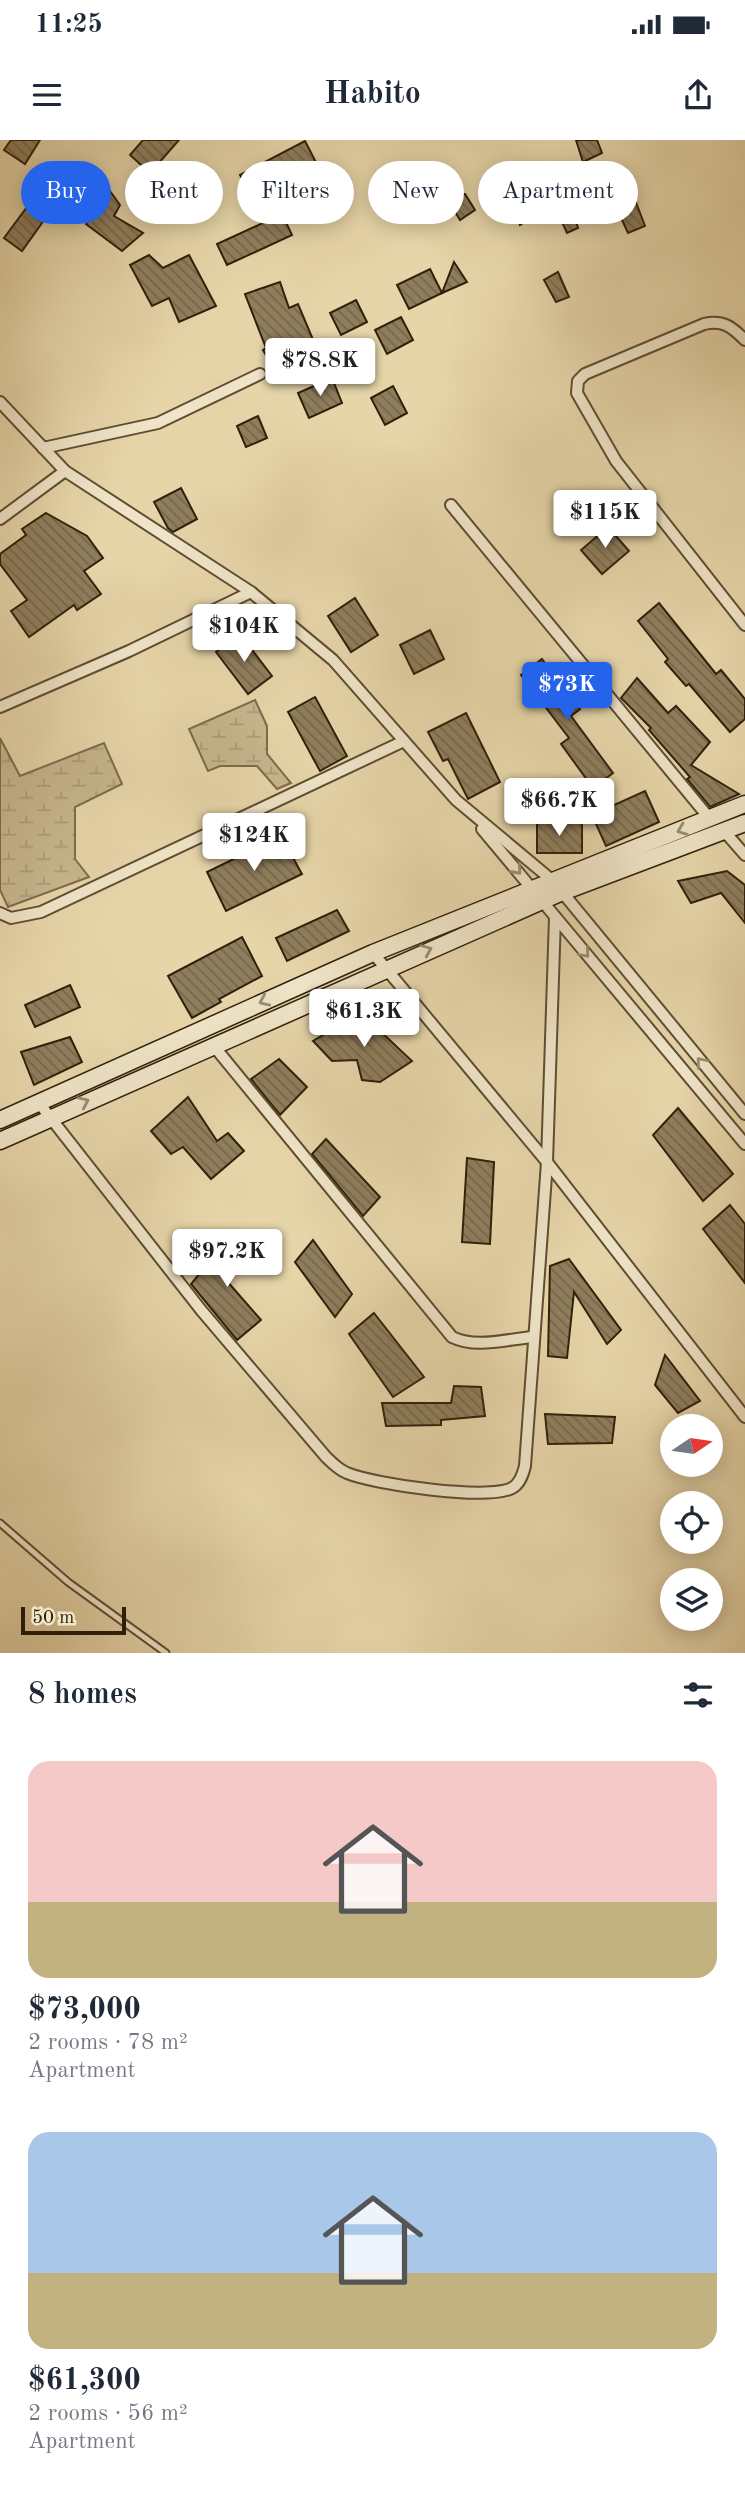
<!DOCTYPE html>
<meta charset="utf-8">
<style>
body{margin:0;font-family:"Old Standard TT",serif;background:#f2f2f3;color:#1f2937;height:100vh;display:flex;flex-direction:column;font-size:26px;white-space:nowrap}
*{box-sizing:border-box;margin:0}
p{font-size:23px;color:#747a83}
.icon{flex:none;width:38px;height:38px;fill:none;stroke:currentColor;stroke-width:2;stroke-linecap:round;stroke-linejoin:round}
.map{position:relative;height:1513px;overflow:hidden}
.details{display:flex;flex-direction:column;background:#fff;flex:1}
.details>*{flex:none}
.guide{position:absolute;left:21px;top:21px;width:704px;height:63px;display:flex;gap:14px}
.needle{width:46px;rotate:77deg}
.tools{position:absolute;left:660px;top:1274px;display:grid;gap:14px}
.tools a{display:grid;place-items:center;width:63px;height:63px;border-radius:50%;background:#fff;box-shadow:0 4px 18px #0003;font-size:35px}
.scale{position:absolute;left:21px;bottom:18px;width:105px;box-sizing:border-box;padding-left:7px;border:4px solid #30200a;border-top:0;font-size:19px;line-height:24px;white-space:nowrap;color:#30200a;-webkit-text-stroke:5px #efe4c7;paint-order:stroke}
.price{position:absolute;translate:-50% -60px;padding:0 16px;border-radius:7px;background:#fff;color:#222;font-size:23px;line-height:46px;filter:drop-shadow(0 2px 4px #0008)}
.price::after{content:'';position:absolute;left:50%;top:42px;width:21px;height:16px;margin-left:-10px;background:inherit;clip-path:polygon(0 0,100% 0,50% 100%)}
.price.on{background:#2563eb;color:#fff}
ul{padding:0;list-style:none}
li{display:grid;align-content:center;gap:14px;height:371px;padding:0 28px}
li span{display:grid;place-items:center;height:217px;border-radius:21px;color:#555}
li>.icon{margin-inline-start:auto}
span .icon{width:126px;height:126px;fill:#fffc;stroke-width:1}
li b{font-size:30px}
h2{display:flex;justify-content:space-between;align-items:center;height:84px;padding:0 28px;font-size:30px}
.chip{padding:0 24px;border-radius:32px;background:#fff;box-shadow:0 4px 18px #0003;font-size:24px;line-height:63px}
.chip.on{background:#2563eb;color:#fff}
.status{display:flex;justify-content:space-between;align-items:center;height:49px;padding:0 35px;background:#fff;direction:ltr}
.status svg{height:19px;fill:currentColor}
header{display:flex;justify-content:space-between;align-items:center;height:91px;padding:0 28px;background:#fff;font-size:32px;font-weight:700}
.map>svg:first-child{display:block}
.wetland{fill:url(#wetland-marsh);stroke:#7c6b4c;stroke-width:2}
.building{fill:url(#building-back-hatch);stroke:#30200a;stroke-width:2}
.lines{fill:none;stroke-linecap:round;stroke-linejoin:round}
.lane-casing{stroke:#5e4d32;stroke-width:9}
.street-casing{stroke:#5e4d32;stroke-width:14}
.secondary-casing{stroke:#30200a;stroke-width:19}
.lane{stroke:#efe4c7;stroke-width:5}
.street{stroke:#efe4c7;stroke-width:10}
.secondary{stroke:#efe4c7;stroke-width:16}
.oneway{stroke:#998c72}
</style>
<div class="status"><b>11:25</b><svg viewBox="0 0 49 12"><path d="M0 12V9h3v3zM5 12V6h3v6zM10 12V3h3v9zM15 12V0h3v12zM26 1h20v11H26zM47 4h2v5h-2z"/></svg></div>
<header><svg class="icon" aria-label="menu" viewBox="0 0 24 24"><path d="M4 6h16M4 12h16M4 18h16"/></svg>Habito<svg class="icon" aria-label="share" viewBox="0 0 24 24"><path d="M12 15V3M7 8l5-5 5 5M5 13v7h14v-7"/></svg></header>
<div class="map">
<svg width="745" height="1513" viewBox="0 0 745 1513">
<defs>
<pattern id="wetland-marsh" width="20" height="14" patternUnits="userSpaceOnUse" patternTransform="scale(1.75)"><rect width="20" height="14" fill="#c7b68e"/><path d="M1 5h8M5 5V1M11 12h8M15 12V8" fill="none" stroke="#ab9c79"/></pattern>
<pattern id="building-back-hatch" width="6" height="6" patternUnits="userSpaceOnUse" patternTransform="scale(1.75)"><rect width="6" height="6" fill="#8f7e5d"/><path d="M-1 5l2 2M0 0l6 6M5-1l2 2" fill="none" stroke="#75674b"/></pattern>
</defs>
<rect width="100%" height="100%" fill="#e6d5a9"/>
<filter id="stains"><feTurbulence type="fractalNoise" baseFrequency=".00286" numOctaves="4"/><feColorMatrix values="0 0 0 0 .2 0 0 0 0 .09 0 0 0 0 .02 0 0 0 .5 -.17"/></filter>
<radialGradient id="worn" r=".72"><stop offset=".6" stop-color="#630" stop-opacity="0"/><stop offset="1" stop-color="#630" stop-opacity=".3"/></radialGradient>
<!-- wetland -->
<g class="wetland">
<path d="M255,560L267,586V614L291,643L277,649L257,626H220L208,631L189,589Z"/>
<path d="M0,598L20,636L104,603L122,644L75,667V719L89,737L8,767L0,750Z"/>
</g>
<!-- building -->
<g class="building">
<path d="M11,0H40L25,24L4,10Z"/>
<path d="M143,0H179L150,33L130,15Z"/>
<path d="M576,0H597L602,13L583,22Z"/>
<path d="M305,1L321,32L274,57L292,95L227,125L217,104L265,82L240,35Z"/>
<path d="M524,50L536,74L520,85L509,58Z"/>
<path d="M110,51L120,65L114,76L143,93L122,111L86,84Z"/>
<path d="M444,53L465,54L475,70L460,80Z"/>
<path d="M635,60L645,86L628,93L617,69Z"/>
<path d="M30,63L47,76L22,111L4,98Z"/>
<path d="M572,68L578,88L567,93L558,73Z"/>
<path d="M149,115L163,128L189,115L216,166L179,182L169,158L152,166L130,125Z"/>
<path d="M454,122L467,142L442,153Z"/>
<path d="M430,129L442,153L409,169L397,145Z"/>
<path d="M558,132L569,157L556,162L544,140Z"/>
<path d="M280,142L289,168L298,164L317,209L275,231L263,210L266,208L245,154Z"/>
<path d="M356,160L367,182L341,195L330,173Z"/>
<path d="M401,177L413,200L387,214L375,190Z"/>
<path d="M332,238L342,263L309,278L298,253Z"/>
<path d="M393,246L407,273L385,285L371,258Z"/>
<path d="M258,276L267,298L246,307L237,286Z"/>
<path d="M181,348L197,379L173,392L168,388L154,362Z"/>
<path d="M46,373L87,396L103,418L84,431L101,454L77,470L74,465L29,497L11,471L27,460L0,424V414L26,395L22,389Z"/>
<path d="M608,387L629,411L602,434L581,410Z"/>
<path d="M355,458L378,495L351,512L328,476Z"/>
<path d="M659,463L716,534L721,530L745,559V579L730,592L689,544L686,546L665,522L668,519L638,481Z"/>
<path d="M430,490L444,519L414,534L400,505Z"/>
<path d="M240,494L272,536L248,554L216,512Z"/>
<path d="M542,519L580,569L571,576L613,633L593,648L561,604L569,598L521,535Z"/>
<path d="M637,538L668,573L676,566L710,602L691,625L739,654L710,667L708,664L687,639L690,637L649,590L651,588L621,558Z"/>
<path d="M315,557L347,616L320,631L288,572Z"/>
<path d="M466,573L500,642L468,659L448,619L443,621L428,592Z"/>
<path d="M645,651L659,682L606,706L592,675Z"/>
<path d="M537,682L582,683V713H537Z"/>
<path d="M281,696L302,734L226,771L207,732Z"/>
<path d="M727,731L745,745V783L721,753L691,763L678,741Z"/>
<path d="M337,770L349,791L287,821L276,798Z"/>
<path d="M242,797L262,836L219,859L221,862L192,878L168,836Z"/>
<path d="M70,845L80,867L35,887L25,865Z"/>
<path d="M361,873L412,921L380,942L362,940L357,920L332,921L313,901Z"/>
<path d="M70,897L82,922L34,945L21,912Z"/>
<path d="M279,919L307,947L280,975L251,939Z"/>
<path d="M188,957L217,1001L228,993L244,1011L211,1039L183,1007L171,1014L151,991Z"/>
<path d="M678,968L733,1034L703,1061L653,995Z"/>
<path d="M326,999L380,1057L363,1076L312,1014Z"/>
<path d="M467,1018L494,1022L490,1104L462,1102Z"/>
<path d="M730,1065L745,1084V1143L703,1089Z"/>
<path d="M230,1097L253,1115L226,1140L261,1180L237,1200L191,1144Z"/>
<path d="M313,1100L352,1154L335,1177L295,1122Z"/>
<path d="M569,1119L621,1190L607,1204L574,1152L567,1218L548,1216L550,1126Z"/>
<path d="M374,1173L424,1237L393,1257L349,1194Z"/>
<path d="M665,1215L700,1261L678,1273L655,1245Z"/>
<path d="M454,1246L481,1247L485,1276L441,1280V1285L386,1286L382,1263H451Z"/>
<path d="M545,1274L615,1277L612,1303L548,1304Z"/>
</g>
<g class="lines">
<defs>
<path id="lane" d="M0,1383L68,1442L166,1513"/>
<g id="street">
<path d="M745,200C731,186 723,180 704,184L585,234L578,241L577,253L616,321L745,485"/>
<path d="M0,262L65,331L251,452L333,520L456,660L553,741L745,974"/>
<path d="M43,308L158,283L260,234"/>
<path d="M451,365L710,679"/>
<path d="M0,379L65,331"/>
<path d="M0,567L129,511L251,452"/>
<path d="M482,689L745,1004"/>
<path d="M725,692L745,715"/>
<path d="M0,773L11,778L41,772L404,601"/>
<path d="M373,813L547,1022L745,1277"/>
<path d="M213,905L452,1197C476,1209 507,1199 533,1197"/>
<path d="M39,963L201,1170L326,1317C332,1323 339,1330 347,1333C373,1344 488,1361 512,1348C520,1344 523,1334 525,1326L547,1022L555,777"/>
</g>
<g id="secondary">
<path d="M0,980L373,813L745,664"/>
<path d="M0,1001L560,753L745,683"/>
</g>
</defs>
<!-- lane casing -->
<use href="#lane" class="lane-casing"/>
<!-- street casing -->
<use href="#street" class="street-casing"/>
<!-- secondary casing -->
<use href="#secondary" class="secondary-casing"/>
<!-- lane -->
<use href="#lane" class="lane"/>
<!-- street -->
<use href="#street" class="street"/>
<!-- secondary -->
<use href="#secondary" class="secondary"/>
</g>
<!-- one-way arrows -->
<defs><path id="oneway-chevron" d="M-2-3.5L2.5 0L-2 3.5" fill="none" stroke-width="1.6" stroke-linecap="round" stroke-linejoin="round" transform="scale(1.75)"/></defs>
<g class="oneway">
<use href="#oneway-chevron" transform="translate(682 690) rotate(159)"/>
<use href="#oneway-chevron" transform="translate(517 730) rotate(48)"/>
<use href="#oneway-chevron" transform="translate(427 810) rotate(-23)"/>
<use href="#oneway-chevron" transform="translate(585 813) rotate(50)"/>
<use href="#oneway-chevron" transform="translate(264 861) rotate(156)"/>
<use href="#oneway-chevron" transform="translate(701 922) rotate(-130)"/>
<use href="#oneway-chevron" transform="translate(84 962) rotate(-24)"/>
</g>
<rect width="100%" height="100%" filter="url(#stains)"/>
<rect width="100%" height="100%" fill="url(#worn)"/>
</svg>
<div class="tools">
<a><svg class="needle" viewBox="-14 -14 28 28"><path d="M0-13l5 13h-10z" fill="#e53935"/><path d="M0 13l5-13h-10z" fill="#747a83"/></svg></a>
<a><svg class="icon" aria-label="locate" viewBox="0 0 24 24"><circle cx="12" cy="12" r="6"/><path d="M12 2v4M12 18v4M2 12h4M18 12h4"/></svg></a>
<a><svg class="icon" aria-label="layers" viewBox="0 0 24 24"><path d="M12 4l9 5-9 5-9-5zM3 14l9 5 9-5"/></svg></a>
</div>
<div class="scale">50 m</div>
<b class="price" style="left:320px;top:258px">$78.8K</b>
<b class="price" style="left:605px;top:410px">$115K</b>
<b class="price" style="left:244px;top:524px">$104K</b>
<b class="price on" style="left:567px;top:582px">$73K</b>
<b class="price" style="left:559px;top:698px">$66.7K</b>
<b class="price" style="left:254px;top:733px">$124K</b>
<b class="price" style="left:364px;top:909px">$61.3K</b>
<b class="price" style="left:227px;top:1149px">$97.2K</b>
<div class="guide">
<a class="chip on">Buy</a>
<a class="chip">Rent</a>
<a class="chip">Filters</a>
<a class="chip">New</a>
<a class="chip">Apartment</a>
</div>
</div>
<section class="details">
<h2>8 homes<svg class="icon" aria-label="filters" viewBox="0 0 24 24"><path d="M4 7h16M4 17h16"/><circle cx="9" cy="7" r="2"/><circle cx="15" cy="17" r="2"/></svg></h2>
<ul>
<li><span style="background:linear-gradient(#f6c9c9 65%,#c2b280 0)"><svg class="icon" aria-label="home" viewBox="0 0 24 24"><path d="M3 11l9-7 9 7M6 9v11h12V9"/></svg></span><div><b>$73,000</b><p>2 rooms · 78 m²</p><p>Apartment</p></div></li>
<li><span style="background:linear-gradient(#a9c7e8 65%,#c2b280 0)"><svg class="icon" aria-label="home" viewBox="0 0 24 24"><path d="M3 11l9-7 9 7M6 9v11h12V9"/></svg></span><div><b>$61,300</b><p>2 rooms · 56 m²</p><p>Apartment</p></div></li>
</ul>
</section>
